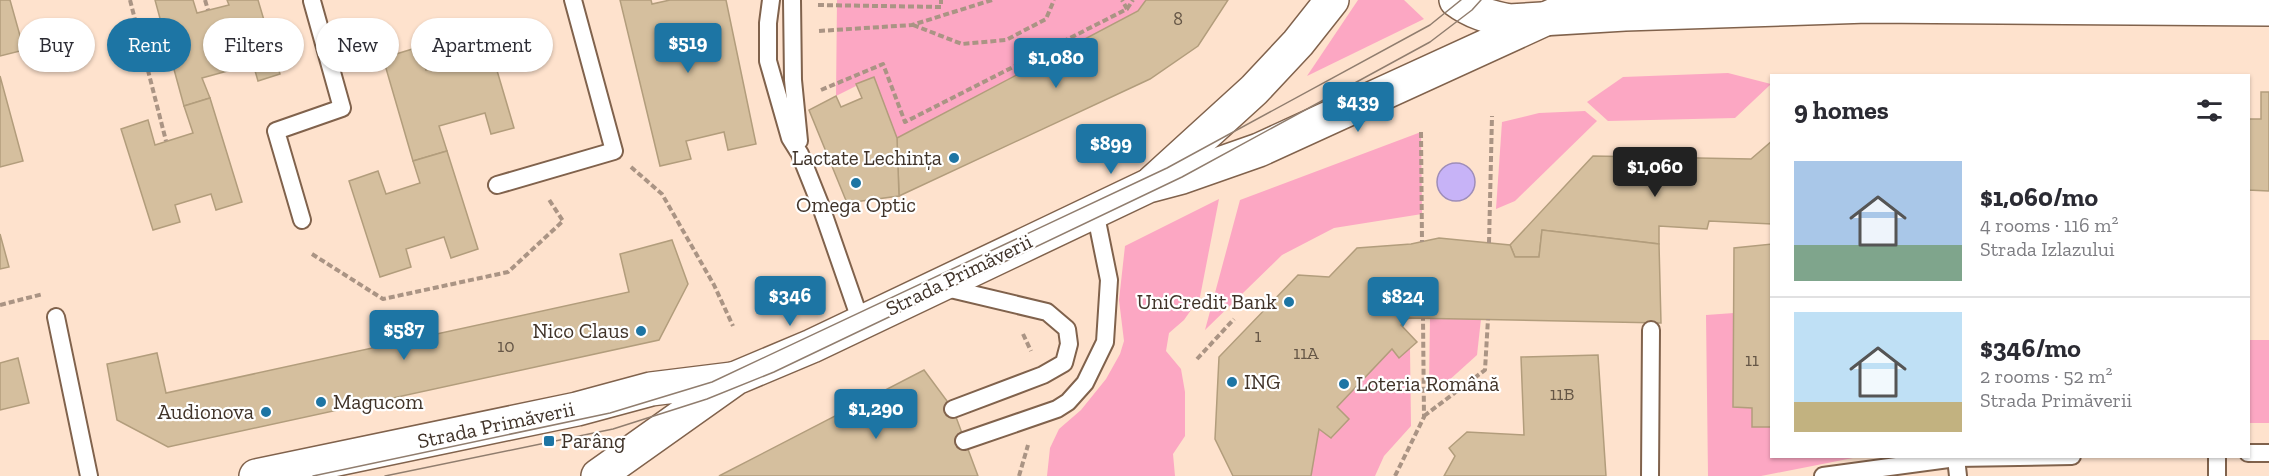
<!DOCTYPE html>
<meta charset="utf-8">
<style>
body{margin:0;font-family:"Zilla Slab",serif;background:#f2f2f3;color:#2b2b33;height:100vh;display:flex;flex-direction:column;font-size:22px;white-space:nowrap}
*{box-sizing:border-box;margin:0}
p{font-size:20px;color:#7c7c81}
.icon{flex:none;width:33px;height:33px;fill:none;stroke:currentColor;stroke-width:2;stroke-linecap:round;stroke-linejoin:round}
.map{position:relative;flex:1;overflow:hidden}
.drawer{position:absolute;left:1770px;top:74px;width:480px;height:384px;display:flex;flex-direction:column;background:#fff;border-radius:0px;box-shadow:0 2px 4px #0004}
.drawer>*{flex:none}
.hud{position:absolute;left:18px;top:18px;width:570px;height:54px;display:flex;gap:12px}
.price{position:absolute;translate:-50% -51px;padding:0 14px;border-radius:6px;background:#1d75a4;color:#fff;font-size:20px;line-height:39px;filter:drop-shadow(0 2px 3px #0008)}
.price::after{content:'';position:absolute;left:50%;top:36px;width:18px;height:14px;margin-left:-9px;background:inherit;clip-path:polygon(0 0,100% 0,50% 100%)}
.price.selected{background:#222;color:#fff}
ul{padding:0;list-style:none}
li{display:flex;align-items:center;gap:18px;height:150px;padding:0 24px}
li+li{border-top:2px solid #e1e1e2}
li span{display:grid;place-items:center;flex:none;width:168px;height:120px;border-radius:0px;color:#555}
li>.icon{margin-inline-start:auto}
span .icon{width:72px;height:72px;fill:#fffc;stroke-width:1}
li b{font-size:26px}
h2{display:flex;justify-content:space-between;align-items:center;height:72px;padding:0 24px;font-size:26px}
.chip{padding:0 21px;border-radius:27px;background:#fff;box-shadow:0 2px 4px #0004;font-size:21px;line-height:54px}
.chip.selected{background:#1d75a4;color:#fff}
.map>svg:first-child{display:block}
.green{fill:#fca7c3}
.water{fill:#c7b3f7;stroke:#9e8db9;stroke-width:1.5}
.building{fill:#d5bf9e;stroke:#b29d7c;stroke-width:1.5}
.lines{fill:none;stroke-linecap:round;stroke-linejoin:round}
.lane-casing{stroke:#80624c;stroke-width:20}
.secondary-casing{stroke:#80624c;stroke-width:36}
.path{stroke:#aa9484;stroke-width:4;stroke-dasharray:6 3;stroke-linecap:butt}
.lane{stroke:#fff;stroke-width:16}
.secondary{stroke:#fff;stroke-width:33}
.tram{stroke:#907d6e;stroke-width:1.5}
.poi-dot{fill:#1d75a4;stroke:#fff;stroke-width:2}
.labels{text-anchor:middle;stroke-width:4.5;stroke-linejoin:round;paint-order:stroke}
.number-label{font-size:18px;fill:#655646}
.poi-label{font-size:21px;fill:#403329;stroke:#fff;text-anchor:end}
.street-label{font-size:21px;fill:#403329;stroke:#fff}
</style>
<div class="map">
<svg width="2269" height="476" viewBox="0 0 2269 476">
<rect width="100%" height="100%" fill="#fee2cd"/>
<!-- green -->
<g class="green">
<path d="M837,0H1146L1138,11L897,138L874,77L836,96Z"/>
<path d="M1358,0H1404L1424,19L1307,76Z"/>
<path d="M1728,73L1771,84L1735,118L1608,121L1587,102L1623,77Z"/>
<path d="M1585,111L1597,121L1515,201L1496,209L1502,122L1539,113Z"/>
<path d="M1421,132L1422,214L1334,228L1282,255L1205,330L1240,200Z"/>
<path d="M1219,199L1200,297L1184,320L1169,333L1166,351L1181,369L1185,392V436L1173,454L1175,476H1047L1050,448L1059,429L1081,410L1106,379L1120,354L1124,341L1119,300L1125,246Z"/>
<path d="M1734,313L1733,407L1752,408V427H1771L1772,456H1863L1761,476H1708L1706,315Z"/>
<path d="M1430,318L1481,319L1477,355L1436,392L1429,386Z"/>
<rect x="2249" y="340" width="20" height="83"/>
<path d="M1410,348L1411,426L1384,456L1375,476H1311L1319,429L1332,438L1349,419L1337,407L1392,349L1399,358Z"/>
</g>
<!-- water -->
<circle class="water" cx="1456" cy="182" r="19"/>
<!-- building -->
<g class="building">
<path d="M0,0H10L24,50L0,56Z"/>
<path d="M155,0H193L197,13L229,5L227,0H258L280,74L258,81L253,64L202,78L210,98L184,106Z"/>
<path d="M620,0H651L652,4L670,0H726L756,144L728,150L724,132L686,141L691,159L660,166Z"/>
<path d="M1146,0H1228L1198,46L1150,79L899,196L897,138L1138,11Z"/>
<path d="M485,30L514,128L491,134L485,113L439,126L447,151L413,161L383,58L419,47L426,70L456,61L450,40Z"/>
<path d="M0,76L23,161L0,167Z"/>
<path d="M874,77L897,138L899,196L847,203L809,110L836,96L841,107L862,98L856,84Z"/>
<path d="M2261,92H2269V191L2248,190V119H2261Z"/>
<path d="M210,98L242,202L216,210L211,194L175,205L180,222L153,230L121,129L148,120L155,145L193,133L184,106Z"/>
<path d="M1772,141V224L1709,221L1707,229L1659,226V244L1542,230L1539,257H1515L1510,245L1593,156L1751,159Z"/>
<path d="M447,151L478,249L451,258L444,237L406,249L411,267L380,277L349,181L378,171L386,194L420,183L413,161Z"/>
<path d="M1542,230L1659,244L1661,323L1409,318L1401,325L1417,342L1399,358L1392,349L1337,407L1349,419L1331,438L1319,429L1311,476H1233L1215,439L1219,357L1298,275L1329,277L1357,248L1411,244L1439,238L1510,245L1515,257H1539Z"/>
<path d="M0,234L9,267L0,269Z"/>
<path d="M672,240L688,284L659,340L168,447L117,420L107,364L157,353L166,393L629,292L620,254Z"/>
<path d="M1772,244V427H1752V408L1733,407L1734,248Z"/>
<path d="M1598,355L1606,476H1444L1455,456L1449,448L1467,432L1524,435L1521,357Z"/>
<path d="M18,358L29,403L0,410V363Z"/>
<path d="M924,370L953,409L978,476H719Z"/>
</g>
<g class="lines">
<defs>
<g id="lane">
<path d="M771,0L768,23V61L790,138L800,154L820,204L861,322"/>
<path d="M792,0L793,80L799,141"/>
<path d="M497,185L614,151L573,0"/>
<path d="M302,220L276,131L342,108L312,1"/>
<path d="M942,287L1047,312L1067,329L1069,344L1064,363L1043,375L953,409"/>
<path d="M56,317L89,476"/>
<path d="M964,441L1057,409L1068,402L1085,383L1105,342L1109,280L1095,211"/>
<path d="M2248,453H2269"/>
<path d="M1956,458L1958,476"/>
<path d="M1650,476L1651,330"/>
<path d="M1823,476L1956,458L2072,456"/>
<path d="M2217,476V456"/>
</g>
<g id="secondary">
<path d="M1456,0C1472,12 1489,17 1509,21L1625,14L1868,6L2269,9"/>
<path d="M1153,182L1254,90L1298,43L1332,0"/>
<path d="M256,476L577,409L651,389L732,379"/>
<path d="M598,476L736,378L812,346L1148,186L1182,177L1259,150L1565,10L1580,0"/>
</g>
</defs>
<!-- lane casing -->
<use href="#lane" class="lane-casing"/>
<!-- secondary casing -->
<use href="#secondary" class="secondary-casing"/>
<!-- path -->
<g class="path">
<path d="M130,0L166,141"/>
<path d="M205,0L208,10"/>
<path d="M818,5L941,7V0"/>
<path d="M1127,9L1133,0"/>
<path d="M913,25L962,44L1006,40L1046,19L1054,0"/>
<path d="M819,31L912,25L992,0"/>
<path d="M821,90L883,64L905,122L1127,9L1122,0"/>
<path d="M1421,132L1422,242"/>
<path d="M631,167L662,194L714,285L733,326"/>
<path d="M1489,243L1492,116"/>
<path d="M312,254L383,299L508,272L563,221L548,198"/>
<path d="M0,305L43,294"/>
<path d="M1023,334L1031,351"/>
<path d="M1197,359L1234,319"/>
<path d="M1424,416L1485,370L1488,319"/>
<path d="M1019,476L1028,445"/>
<path d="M1395,476L1424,417L1423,318"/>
</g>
<!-- lane -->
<use href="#lane" class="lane"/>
<!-- secondary -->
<use href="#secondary" class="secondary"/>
<!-- tram -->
<g class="tram">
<path d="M313,476L610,413L712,382L1167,168L1430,25L1461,0"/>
<path d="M385,476L613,429L707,399L774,372L1182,177L1430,42L1472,10L1481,0"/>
</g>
</g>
<!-- markers -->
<g class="poi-dot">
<circle cx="954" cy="158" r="6"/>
<circle cx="856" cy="183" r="6"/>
<circle cx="1289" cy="302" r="6"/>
<circle cx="641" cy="331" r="6"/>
<circle cx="1232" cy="382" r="6"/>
<circle cx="1344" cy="384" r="6"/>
<circle cx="321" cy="402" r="6"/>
<circle cx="266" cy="412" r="6"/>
<rect x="543" y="435" width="12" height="12" rx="3"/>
</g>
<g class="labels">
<!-- number labels -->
<g class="number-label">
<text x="1178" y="25">8</text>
<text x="1258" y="342">1</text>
<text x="506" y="352">10</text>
<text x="1306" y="359">11A</text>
<text x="1752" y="366">11</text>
<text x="1562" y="400">11B</text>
</g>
<!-- poi labels -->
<g class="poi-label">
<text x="942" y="165">Lactate Lechința</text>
<text x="856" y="212" text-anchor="middle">Omega Optic</text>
<text x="1277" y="309">UniCredit Bank</text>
<text x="629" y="338">Nico Claus</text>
<text x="1244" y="389" text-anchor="start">ING</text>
<text x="1356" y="391" text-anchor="start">Loteria Română</text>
<text x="333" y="409" text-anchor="start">Magucom</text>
<text x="254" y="419">Audionova</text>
<text x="561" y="448" text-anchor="start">Parâng</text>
</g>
<!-- street labels -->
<g class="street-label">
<text transform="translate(959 275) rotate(-26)" y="7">Strada Primăverii</text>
<text transform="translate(496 425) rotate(-12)" y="7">Strada Primăverii</text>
</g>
</g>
</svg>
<b class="price" style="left:688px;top:74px">$519</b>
<b class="price" style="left:1056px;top:89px">$1,080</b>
<b class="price" style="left:1358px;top:133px">$439</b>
<b class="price" style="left:1111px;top:175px">$899</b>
<b class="price selected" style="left:1655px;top:198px">$1,060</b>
<b class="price" style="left:790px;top:327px">$346</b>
<b class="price" style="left:1403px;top:328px">$824</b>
<b class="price" style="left:404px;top:361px">$587</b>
<b class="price" style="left:876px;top:440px">$1,290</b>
<div class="hud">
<a class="chip">Buy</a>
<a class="chip selected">Rent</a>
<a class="chip">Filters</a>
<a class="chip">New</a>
<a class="chip">Apartment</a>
</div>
<section class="drawer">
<h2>9 homes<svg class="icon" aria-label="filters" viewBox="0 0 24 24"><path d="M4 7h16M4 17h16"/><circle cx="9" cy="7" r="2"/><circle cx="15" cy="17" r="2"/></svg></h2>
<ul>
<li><span style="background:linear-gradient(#a9c7e8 70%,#7fa58c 0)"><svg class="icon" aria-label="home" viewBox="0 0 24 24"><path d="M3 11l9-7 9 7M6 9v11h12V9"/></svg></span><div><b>$1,060/mo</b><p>4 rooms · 116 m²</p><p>Strada Izlazului</p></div></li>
<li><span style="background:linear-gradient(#bfe0f5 75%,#c2b280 0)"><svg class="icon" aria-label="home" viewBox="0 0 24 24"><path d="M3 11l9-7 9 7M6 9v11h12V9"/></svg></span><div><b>$346/mo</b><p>2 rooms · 52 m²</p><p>Strada Primăverii</p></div></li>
</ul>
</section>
</div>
